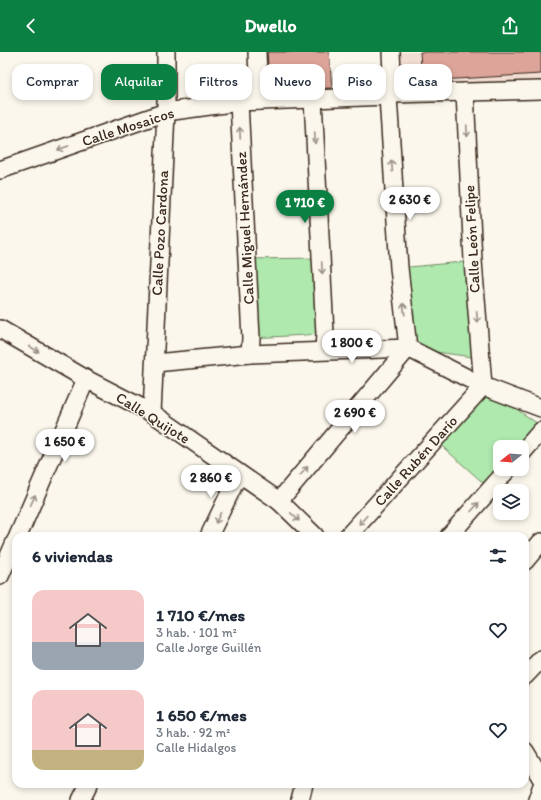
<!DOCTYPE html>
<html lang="es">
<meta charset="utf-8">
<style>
body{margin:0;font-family:Itim,sans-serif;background:#f2f2f3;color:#1f2937;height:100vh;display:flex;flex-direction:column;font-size:15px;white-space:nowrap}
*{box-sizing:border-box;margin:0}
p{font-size:13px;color:#747a83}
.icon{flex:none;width:22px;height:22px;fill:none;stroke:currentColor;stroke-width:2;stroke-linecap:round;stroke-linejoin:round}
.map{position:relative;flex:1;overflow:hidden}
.drawer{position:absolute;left:12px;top:480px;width:517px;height:256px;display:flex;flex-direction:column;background:#fff;border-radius:12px;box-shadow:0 2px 6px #0003}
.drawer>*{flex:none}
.banner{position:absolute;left:12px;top:12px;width:517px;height:36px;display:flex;gap:8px}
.needle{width:26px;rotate:253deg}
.tools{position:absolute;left:493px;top:388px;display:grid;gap:8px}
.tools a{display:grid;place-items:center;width:36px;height:36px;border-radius:8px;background:#fff;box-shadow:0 2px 6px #0003;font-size:20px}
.price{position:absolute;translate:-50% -34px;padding:0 9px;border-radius:14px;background:#fff;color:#222;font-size:13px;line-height:26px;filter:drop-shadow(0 1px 2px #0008)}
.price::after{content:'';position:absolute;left:50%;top:24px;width:12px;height:9px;margin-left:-6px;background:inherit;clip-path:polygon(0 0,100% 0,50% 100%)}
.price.on{background:#0b8043;color:#fff}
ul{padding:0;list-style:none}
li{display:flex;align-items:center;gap:12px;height:100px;padding:0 20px}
li span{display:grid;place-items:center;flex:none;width:112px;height:80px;border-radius:12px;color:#555}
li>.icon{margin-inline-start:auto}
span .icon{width:48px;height:48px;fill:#fffc;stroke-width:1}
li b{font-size:17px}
h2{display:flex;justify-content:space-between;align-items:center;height:48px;padding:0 20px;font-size:17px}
.chip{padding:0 14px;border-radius:12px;background:#fff;box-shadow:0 2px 6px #0003;font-size:14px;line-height:36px}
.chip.on{background:#0b8043;color:#fff}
header{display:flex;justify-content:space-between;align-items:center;height:52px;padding:0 20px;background:#0b8043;color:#fff;font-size:18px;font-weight:800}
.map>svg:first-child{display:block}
.built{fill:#f2ded3}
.green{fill:#afe9ae;stroke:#758a66}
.building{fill:#dda499;stroke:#3b2a1e}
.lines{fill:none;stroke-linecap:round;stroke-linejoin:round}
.minor-casing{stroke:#3b2a1e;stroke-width:20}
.minor{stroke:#fbf7ec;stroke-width:17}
.oneway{stroke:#9b9085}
.labels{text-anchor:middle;stroke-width:3;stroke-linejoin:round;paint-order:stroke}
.street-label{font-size:15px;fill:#3b2a1e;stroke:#fbf7ec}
</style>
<header><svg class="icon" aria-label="back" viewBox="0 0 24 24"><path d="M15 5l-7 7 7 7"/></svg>Dwello<svg class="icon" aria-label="share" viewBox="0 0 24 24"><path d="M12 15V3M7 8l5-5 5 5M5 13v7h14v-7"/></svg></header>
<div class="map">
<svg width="541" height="748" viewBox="0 0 541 748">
<rect width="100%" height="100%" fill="#fbf7ec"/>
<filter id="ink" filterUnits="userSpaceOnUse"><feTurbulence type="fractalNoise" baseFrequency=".025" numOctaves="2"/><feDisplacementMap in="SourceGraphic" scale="8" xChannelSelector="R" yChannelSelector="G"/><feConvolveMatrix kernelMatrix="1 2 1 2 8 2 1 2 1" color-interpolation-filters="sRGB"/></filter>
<g filter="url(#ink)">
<!-- built -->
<path class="built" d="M391,0H541V38L393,42Z"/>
<!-- green -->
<g class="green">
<path d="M321,206L325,282L251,286L246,207Z"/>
<path d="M473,209L479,306L408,296L399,216Z"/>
<path d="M483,334L541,374L522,395H500V417L490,437L435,388Z"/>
</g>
<!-- building -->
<g class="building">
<path d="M267,0H329L332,36L270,38Z"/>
<path d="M420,0H541V22L422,29Z"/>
</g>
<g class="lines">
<defs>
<g id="minor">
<path d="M257,0L259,49"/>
<path d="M391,0L393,42"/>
<path d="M313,47L325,282L324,298"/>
<path d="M239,50L251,286L250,302"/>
<path d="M0,118L166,60L239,50L388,44L393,42L541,38"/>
<path d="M0,277L86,327L152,361L279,449L315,484"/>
<path d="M155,311L250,302L408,296L483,334L541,356"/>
<path d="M152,361L166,60V0"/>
<path d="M522,401L541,379"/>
<path d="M279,449L408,296L399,216L388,44"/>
<path d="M18,484L86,327"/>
<path d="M209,484L239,422"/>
<path d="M348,484L483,334L473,209L465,40"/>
<path d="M449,484L508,417"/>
<path d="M525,509L541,490"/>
<path d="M0,524L16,488"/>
<path d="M525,624L541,607"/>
<path d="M525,699L541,726"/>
<path d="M81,748L89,732"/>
<path d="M300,748L304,732"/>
<path d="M537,748L541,736"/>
</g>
</defs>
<!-- minor casing -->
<use href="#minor" class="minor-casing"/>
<!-- minor -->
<use href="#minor" class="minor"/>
</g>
<!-- one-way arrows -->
<defs><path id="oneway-shaft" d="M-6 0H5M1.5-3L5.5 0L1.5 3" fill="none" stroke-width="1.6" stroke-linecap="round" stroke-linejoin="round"/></defs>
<g class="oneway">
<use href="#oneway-shaft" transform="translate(467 79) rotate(87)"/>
<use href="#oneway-shaft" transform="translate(240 81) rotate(-93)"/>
<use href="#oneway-shaft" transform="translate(315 86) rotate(87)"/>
<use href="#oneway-shaft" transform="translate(63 96) rotate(161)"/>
<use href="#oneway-shaft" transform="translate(392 114) rotate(-94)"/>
<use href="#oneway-shaft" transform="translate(322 216) rotate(87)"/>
<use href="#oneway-shaft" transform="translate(404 257) rotate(-97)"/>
<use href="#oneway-shaft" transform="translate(477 265) rotate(86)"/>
<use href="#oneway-shaft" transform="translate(34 297) rotate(30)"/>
<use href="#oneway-shaft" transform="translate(304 419) rotate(-50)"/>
<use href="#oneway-shaft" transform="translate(33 448) rotate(-66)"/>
<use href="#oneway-shaft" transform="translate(475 455) rotate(-49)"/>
<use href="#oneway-shaft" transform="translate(295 465) rotate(44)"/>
<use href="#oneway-shaft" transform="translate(218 466) rotate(116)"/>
<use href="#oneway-shaft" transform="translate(363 468) rotate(132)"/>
</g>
</g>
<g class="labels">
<!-- street labels -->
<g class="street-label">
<text transform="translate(128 75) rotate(-18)" y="5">Calle Mosaicos</text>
<text transform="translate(245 176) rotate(-93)" y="5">Calle Miguel Hernández</text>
<text transform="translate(160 181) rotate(-87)" y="5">Calle Pozo Cardona</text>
<text transform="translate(472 187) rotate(-93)" y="5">Calle León Felipe</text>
<text transform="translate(153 366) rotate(32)" y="5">Calle Quijote</text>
<text transform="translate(416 409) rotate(-48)" y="5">Calle Rubén Darío</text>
</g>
</g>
</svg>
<div class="tools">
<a><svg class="needle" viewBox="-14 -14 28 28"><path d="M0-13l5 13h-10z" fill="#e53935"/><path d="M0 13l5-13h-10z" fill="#747a83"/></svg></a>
<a><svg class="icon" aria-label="layers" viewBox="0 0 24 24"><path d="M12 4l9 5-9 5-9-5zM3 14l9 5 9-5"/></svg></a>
</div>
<b class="price" style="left:410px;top:169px">2 630 €</b>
<b class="price on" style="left:305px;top:172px">1 710 €</b>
<b class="price" style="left:352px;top:312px">1 800 €</b>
<b class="price" style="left:355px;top:382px">2 690 €</b>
<b class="price" style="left:65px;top:411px">1 650 €</b>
<b class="price" style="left:211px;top:447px">2 860 €</b>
<div class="banner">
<a class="chip">Comprar</a>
<a class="chip on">Alquilar</a>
<a class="chip">Filtros</a>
<a class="chip">Nuevo</a>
<a class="chip">Piso</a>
<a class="chip">Casa</a>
</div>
<section class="drawer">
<h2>6 viviendas<svg class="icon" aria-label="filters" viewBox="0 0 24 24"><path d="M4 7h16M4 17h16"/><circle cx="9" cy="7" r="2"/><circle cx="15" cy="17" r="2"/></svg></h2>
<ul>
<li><span style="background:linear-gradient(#f6c9c9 65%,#9aa5b1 0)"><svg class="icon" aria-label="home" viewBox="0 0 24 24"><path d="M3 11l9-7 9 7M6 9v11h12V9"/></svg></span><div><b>1 710 €/mes</b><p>3 hab. · 101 m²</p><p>Calle Jorge Guillén</p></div><svg class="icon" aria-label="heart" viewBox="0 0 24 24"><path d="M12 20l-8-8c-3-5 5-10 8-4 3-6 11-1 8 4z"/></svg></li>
<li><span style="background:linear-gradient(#f6c9c9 75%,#c2b280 0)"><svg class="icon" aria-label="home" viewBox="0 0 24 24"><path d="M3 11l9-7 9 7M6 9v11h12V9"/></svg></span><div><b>1 650 €/mes</b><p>3 hab. · 92 m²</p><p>Calle Hidalgos</p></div><svg class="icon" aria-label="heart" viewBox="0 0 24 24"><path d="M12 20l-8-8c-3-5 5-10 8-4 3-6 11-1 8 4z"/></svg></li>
</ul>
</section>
</div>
